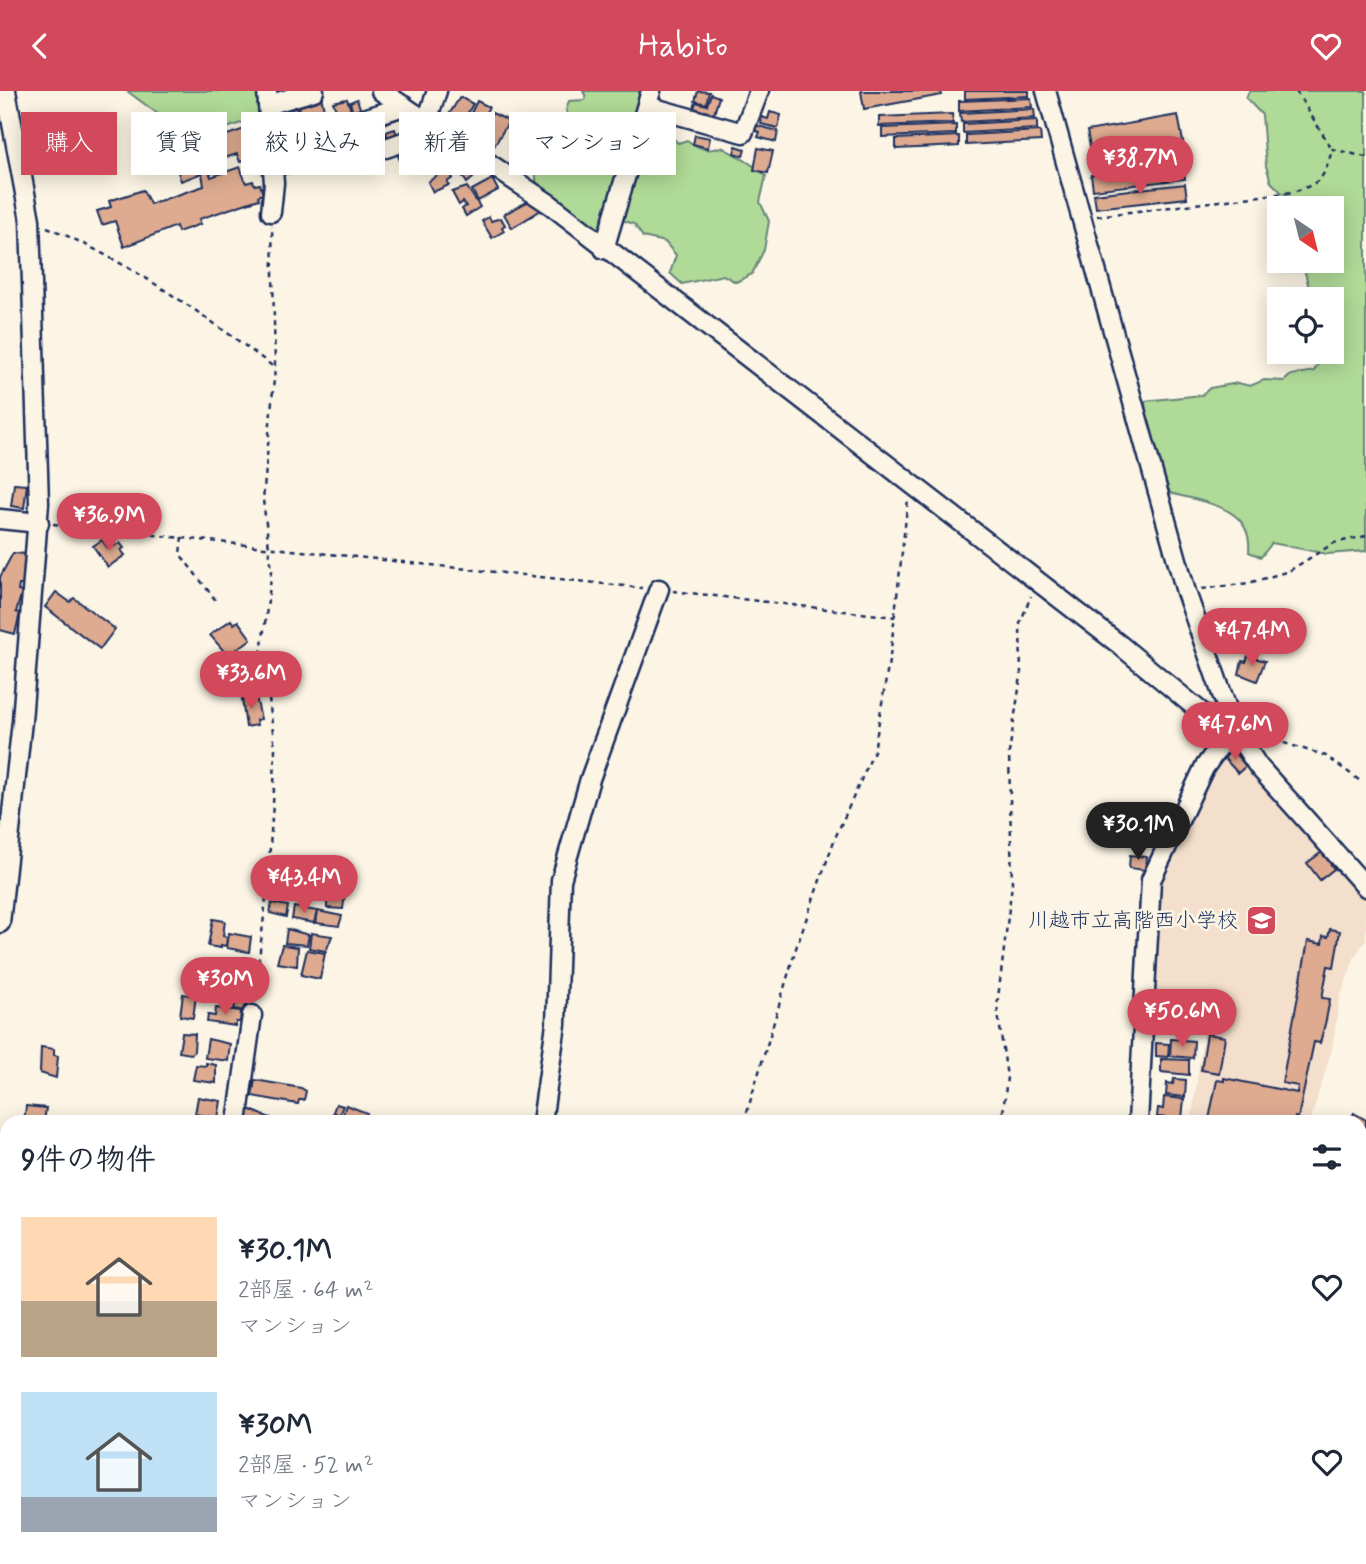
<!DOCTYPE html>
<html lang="ja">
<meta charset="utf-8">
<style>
body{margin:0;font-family:Mynerve,"Klee One",sans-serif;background:#f2f2f3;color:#1f2937;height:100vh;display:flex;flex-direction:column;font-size:26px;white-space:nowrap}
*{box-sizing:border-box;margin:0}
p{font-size:23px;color:#747a83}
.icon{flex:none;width:38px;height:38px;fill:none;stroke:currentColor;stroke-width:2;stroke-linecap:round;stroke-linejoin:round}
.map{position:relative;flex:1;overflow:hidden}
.panel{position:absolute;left:0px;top:1024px;width:1367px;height:450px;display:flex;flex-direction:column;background:#fff;border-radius:21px 21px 0 0;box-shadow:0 4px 18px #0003}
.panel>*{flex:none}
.top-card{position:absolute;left:21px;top:21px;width:700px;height:63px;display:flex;gap:14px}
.needle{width:46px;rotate:145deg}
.tools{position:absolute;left:1267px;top:105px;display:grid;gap:14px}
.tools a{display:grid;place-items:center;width:77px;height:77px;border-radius:0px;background:#fff;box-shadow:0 4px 18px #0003;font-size:35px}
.price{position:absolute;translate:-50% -60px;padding:0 16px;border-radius:24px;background:#d1495b;color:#fff;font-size:23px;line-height:46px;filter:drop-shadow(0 2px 4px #0008)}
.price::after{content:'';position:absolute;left:50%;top:42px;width:21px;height:16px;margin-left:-10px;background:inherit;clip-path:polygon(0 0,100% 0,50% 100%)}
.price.active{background:#222;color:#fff}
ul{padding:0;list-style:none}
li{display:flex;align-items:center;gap:21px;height:175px;padding:0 21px}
li span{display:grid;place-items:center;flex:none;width:196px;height:140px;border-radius:0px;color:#555}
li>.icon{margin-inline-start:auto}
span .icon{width:84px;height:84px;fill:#fffc;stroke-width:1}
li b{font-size:30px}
h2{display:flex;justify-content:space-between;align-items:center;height:84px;padding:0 21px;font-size:30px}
.tag{padding:0 24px;border-radius:0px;background:#fff;box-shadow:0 4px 18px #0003;font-size:24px;line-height:63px}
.tag.active{background:#d1495b;color:#fff}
header{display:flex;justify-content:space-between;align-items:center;height:91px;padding:0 21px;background:#d1495b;color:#fff;font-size:32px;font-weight:600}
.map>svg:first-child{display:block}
.built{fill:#f3dfcc}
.green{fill:#b0da97;stroke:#66847a;stroke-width:2}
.building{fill:#deab90;stroke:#1b2f5e;stroke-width:2}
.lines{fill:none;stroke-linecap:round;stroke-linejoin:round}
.minor-casing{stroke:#1b2f5e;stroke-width:23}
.path{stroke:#1b2f5e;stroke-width:2.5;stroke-dasharray:5 5;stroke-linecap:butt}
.minor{stroke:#fcf5e5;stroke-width:18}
.labels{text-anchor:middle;stroke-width:5;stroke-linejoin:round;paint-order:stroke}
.poi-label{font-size:21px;fill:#1b2f5e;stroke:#fcf5e5;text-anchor:end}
</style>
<header><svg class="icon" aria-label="back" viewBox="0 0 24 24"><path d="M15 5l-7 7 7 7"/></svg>Habito<svg class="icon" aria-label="heart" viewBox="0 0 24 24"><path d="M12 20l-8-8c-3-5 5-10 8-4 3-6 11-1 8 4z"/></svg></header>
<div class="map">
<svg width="1366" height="1473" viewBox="0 0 1366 1473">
<rect width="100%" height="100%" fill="#fcf5e5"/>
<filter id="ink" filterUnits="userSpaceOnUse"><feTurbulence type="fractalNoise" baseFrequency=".0143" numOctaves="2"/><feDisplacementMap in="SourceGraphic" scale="14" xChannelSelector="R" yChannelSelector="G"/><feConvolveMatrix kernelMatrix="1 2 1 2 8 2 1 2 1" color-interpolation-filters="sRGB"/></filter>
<g filter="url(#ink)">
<!-- built -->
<path class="built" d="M1231,655L1366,809V849L1355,865L1340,907L1332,958L1310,1031H1191L1204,939L1149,928L1162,781L1222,662Z"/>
<!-- green -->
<g class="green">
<path d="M127,0H261L264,24L193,49Z"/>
<path d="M583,0H640L647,3L660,24L655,35L665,46L673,47L678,52L687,49C699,58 708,61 722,56C738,66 753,72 766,85L760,111L769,130L764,159L752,183L736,191L723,184L682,193L670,182L676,164L665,151L643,146L634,133L622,129L601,139L578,128L537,95L535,79L558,34L568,27L566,19L569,10L584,9L586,6Z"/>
<path d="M1249,0H1366V460L1327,463L1272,452L1261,466L1249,461C1253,415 1205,412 1170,402L1148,340L1145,310L1202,304L1210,297L1238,292L1250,295L1264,289L1284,290L1291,284L1314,280L1320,269L1319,261H1332V208H1312L1302,170H1332V117H1294V108L1282,102L1271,91L1266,75L1262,24L1246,7Z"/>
<path d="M1360,1388L1366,1392L1365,1434L1360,1431Z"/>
<path d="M1268,1467V1466L1305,1467L1301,1473H1265Z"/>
</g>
<!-- building -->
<g class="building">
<path d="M698,0L709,1L706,13L695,10Z"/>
<path d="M861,0H941L942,4L864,18Z"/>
<path d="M965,0H1029V5L965,8Z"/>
<path d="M711,3L719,6L714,23L705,20L704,24L699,23L700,19L694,17L696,11L707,14Z"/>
<path d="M321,6L324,18L302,26L298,12Z"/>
<path d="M460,6L473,13L461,33L448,25Z"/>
<path d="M1031,7L1032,16L959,20V10Z"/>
<path d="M347,8L351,19L344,24L346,29L332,33L329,21L336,19L333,11Z"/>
<path d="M357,8L362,23L354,26L350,11Z"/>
<path d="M477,10L489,16L482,28L471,22Z"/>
<path d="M291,14L292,18L297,16L300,26L285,31L282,20Z"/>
<path d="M1034,18L1035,27L961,31L960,22Z"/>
<path d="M327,21L331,34L316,38L313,25Z"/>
<path d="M770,21L781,24L778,37L761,33L762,26L768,28Z"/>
<path d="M492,22L509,30L493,57L477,46L481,33L485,35Z"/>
<path d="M952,23L953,32L879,35V26Z"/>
<path d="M1178,24L1184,56L1093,72L1087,40Z"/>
<path d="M309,26L313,40L298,44L294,30Z"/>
<path d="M1037,29V38L963,42V33Z"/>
<path d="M291,32L294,44L282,49L278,36Z"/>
<path d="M259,33L268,61L240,71L237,63L212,71L215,81L210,83L211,86L240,76L246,92L253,90L255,94L260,93L263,103L258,105L259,108L199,128L201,133L178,141L176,135L124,156L115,130L102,134L97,120L111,116L109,110L143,99L150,113L204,95L202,82L181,90L172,63Z"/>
<path d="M369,34L375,55L364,59L357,37Z"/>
<path d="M754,34L778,40L776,51L758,46L760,41L753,39Z"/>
<path d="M956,34V43L882,46V37Z"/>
<path d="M382,37L388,51L378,54L373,40Z"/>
<path d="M395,38L398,48L389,50L386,41Z"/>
<path d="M1040,40L1041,50L966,54V44Z"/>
<path d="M341,43L349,63L338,67L333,45Z"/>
<path d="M695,44L710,47L708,57L693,53Z"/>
<path d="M358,45L361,59L350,62L347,48Z"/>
<path d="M959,45V55L896,58V48Z"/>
<path d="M331,47L337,67L325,71L320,50Z"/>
<path d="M318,51L323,71L313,73L307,56Z"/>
<path d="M406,55L408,62L422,58L426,72L403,77L396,59Z"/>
<path d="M736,55L745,58L743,65L734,62Z"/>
<path d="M292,57L299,79L286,83L281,61Z"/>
<path d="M758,57L773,60L768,82L754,79Z"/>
<circle cx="304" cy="69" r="6"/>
<path d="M1183,74L1185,88L1093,99L1091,84Z"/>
<path d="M446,78L453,87L447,91L449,94L433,101L428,91Z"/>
<path d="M470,82L473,87L467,92L463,86Z"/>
<path d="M492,88L498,99L478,110L472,99Z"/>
<path d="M1185,93L1187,107L1096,117L1094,103Z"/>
<path d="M467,96L480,116L466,125L462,118L466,115L463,111L459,114L452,101Z"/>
<path d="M531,109L541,119L512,137L504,123Z"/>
<path d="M489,126L491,130L501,127L505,134L502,136L504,140L492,147L482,130Z"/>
<path d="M14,393L27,394L24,417L11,415Z"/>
<path d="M102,449L108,457L120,452L124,457L121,459L125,464L108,476L93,455Z"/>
<path d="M13,462L26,463L23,494H19L18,500L22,501L16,521L20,522L15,543L0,539V486Z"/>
<path d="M56,501L70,511L74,507L115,538L100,558L45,516Z"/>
<path d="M231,529L234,533L238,530L251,548L228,565L210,544Z"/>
<path d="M1248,565L1265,570L1257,590L1239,583L1242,570L1246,571Z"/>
<path d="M256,606L261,628L256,629L257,634L246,636L242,608Z"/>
<path d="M1232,659L1246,675L1238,682L1224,667Z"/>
<path d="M1137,722L1146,727L1144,733L1134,728Z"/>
<path d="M1151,729L1164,737L1156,752L1143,744Z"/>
<path d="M1322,761L1334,778L1320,789L1307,772Z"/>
<path d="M1130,764L1147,766L1145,779L1129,777Z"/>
<path d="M327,793L346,794L343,818L327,817Z"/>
<path d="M272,812L288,815L286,826L270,822Z"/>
<path d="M294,816L317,820L314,832L292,828Z"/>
<path d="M318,820L342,825L339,835L316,832Z"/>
<path d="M213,828L225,830L223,845L227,846L226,855L221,854V857L208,855Z"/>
<path d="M287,838L309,844L307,854L285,852Z"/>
<path d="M1330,838L1340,840L1334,876L1328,875L1322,907L1330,908L1326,929L1320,952L1314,951L1298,1027L1295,1026L1294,1031H1217L1209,1028L1217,989L1224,990V987L1297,1002L1298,995L1282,992L1308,850L1322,853L1323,845L1328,846Z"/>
<path d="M229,842L251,846L249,861L227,857Z"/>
<path d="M311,842L332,845L326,860L309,857Z"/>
<path d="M282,854L298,856L297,875L277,872Z"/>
<path d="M307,859L325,862L320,888L301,884Z"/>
<path d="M183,903L196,905L193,927L180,925Z"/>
<path d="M236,909L247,911L245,920L234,918Z"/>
<path d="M216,917L241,920L240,931H236V935L207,931L208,924L215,925Z"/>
<path d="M182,942L195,943L194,960L191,963L179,961Z"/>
<path d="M1207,943L1225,946L1219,982L1201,979Z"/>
<path d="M208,948L230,953L228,970L205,967Z"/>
<path d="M1171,948L1194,950L1193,967L1170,965Z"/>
<path d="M1156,952L1169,953L1168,966L1156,965Z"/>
<path d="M41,956L54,958V964L58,965L56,987L40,982Z"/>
<path d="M1161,968L1189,969V984L1161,981Z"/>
<path d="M206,972L216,974V992L193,989L196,974L206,975Z"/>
<path d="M1174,988L1186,989L1185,1006L1166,1004L1167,992L1173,993Z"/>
<path d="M255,989L301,997L306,1000L304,1009H299L298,1013L252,1005Z"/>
<path d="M198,1006L221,1010L218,1027L195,1023Z"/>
<path d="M1164,1006L1184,1008L1182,1028L1157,1026L1158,1017L1163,1018Z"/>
<path d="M336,1013L343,1015L339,1024L333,1021Z"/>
<path d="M346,1014L367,1022L364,1031H335L337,1027L341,1029Z"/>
<path d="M26,1015L46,1017L44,1031H24Z"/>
<path d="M248,1018L273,1028L272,1031H245Z"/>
<path d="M1354,1022L1366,1029V1044L1360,1045V1031H1349Z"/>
<path d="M0,1049H5L3,1065H0Z"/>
<path d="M1366,1097V1115L1360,1111V1103Z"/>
<path d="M1,1111L7,1112V1120L0,1119Z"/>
<path d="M0,1122L5,1123L4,1136H0Z"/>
<path d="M1366,1151V1174L1360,1171V1157Z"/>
<path d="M5,1163H7V1195L0,1193Z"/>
<path d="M0,1196L7,1197V1247L0,1245Z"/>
<path d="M1363,1211H1366V1227L1360,1226V1213Z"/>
<path d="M1360,1228L1366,1229L1364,1240H1360Z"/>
<path d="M1361,1272H1366V1286L1360,1285Z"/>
<path d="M1361,1287L1366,1289V1305L1362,1315Z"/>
<path d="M7,1328V1366L1,1365Z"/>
<path d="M1363,1350L1366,1351V1369L1360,1366Z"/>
<path d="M1360,1370L1366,1374V1388L1360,1384Z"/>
<path d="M0,1412L7,1414V1424L3,1429L0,1428Z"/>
<path d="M1360,1442L1366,1451V1473H1340L1334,1469L1331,1473L1321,1466H1360Z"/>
<path d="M3,1449L7,1450L8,1469L0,1466Z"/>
<path d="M15,1466H26L23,1473H13Z"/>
<path d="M45,1466L57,1468L55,1473H43Z"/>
<path d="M60,1466L67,1468L66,1472L69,1473H57Z"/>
<path d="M144,1466H158L155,1473L143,1469Z"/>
<path d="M159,1466H172L170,1473H157Z"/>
<path d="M284,1466L281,1473H244L230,1467Z"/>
<path d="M309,1466H324L326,1468L324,1473H305Z"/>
<path d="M328,1466H349L346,1473H334L327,1470Z"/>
<path d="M389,1466H408L404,1473H385Z"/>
<path d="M517,1466H538L543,1468L542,1473H515Z"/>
<path d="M565,1466H571L585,1472L562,1473Z"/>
<path d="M625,1466H641L646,1468L644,1473H623Z"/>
<path d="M692,1466H710L711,1469L710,1473H701L691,1469Z"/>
<path d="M730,1466H767L765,1473Z"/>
<path d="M808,1466L806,1473L796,1470L797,1466Z"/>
<path d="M847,1466H852L869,1473H844Z"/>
<path d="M1006,1466H1024L1023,1473H1005Z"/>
<path d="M1029,1466H1040L1045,1468L1043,1473H1024Z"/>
<path d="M1079,1466H1109L1107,1473H1077Z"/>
<path d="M1111,1466H1125L1124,1470L1137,1473H1110Z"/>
<path d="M1143,1466H1165L1163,1473H1142Z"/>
<path d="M1192,1466H1214L1212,1473H1190Z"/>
</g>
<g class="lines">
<defs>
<g id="minor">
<path d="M267,0L274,92L271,121"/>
<path d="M381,0L551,114L1120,554L1201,621L1226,646L1235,640"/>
<path d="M1046,0L1186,501L1235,640L1258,675L1366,796"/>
<path d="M268,14L314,0"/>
<path d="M647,15L743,42L759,0"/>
<path d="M427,29L437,0"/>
<path d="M273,57L404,15"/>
<path d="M386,57L440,38"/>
<path d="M604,158L651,0"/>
<path d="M0,428L39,432"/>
<path d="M0,832L22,630L39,412L30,129L6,0"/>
<path d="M237,1031L252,924"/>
<path d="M542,1031L556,933L561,789L590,688L659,498"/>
<path d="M1138,1031L1151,789L1204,677L1226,646"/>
<path d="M0,1071L7,1072"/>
<path d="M1360,1081L1366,1070"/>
<path d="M1360,1120L1366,1124"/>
<path d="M0,1146L7,1147"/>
<path d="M1360,1194L1366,1197"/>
<path d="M1360,1254H1366"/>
<path d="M0,1259L7,1260"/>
<path d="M1360,1322L1366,1325"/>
<path d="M0,1376L7,1378"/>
<path d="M78,1466L99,1473"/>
<path d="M201,1466L218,1473"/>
<path d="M371,1466L381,1471"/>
<path d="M891,1466L917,1473"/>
<path d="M123,1473L124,1466"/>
<path d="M291,1473L294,1466"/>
<path d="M436,1473L439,1466"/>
<path d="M549,1473L552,1466"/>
<path d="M675,1473L678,1466"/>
<path d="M780,1473L783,1466"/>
<path d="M874,1473L877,1466"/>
<path d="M962,1473L963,1466"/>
<path d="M998,1473L1000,1466"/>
<path d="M1049,1473L1051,1466"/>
<path d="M1185,1473L1187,1466"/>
</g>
</defs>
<!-- minor casing -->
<use href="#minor" class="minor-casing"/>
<!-- path -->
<g class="path">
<path d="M1296,0L1332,58"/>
<path d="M1097,125L1293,101C1321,92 1325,87 1332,58L1366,66"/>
<path d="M47,136C130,171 203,223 275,277"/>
<path d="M53,433L642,497"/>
<path d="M182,446L180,463L217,511"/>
<path d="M1202,498L1249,492L1289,480L1334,452L1366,445"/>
<path d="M673,500L895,526"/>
<path d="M1255,643L1326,665L1359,689"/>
<path d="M254,911L267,799L274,698L275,658L269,608L260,569L272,480L263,409L275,277L272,135"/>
<path d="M744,1031L797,854L835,747L874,660L891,558L908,408"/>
<path d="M1002,1031L1007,986L997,915L1012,793L1009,662L1021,585L1020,532L1031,505"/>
</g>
<!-- minor -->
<use href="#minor" class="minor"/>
</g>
</g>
<!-- icons -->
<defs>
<symbol id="school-square" viewBox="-11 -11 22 22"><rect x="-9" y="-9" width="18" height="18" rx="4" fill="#d1495b" stroke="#fcf5e5"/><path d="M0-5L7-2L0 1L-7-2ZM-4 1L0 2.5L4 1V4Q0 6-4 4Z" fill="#fff"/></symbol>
</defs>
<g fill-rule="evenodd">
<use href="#school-square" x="1244" y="812" width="35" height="35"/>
</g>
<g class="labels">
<!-- poi labels -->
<g class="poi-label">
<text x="1238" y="836">川越市立高階西小学校</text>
</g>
</g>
</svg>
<div class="tools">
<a><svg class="needle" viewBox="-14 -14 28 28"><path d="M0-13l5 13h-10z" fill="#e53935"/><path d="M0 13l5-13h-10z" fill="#747a83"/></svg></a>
<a><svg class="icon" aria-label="locate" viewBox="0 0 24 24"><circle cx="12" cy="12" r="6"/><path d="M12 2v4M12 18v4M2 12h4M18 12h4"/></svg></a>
</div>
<b class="price" style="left:1140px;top:105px">¥38.7M</b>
<b class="price" style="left:109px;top:462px">¥36.9M</b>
<b class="price" style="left:1252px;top:577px">¥47.4M</b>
<b class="price" style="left:251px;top:620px">¥33.6M</b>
<b class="price" style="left:1235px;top:671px">¥47.6M</b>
<b class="price active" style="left:1138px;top:771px">¥30.1M</b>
<b class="price" style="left:304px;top:824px">¥43.4M</b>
<b class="price" style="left:225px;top:926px">¥30M</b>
<b class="price" style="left:1182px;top:958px">¥50.6M</b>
<div class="top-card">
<a class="tag active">購入</a>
<a class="tag">賃貸</a>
<a class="tag">絞り込み</a>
<a class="tag">新着</a>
<a class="tag">マンション</a>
</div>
<section class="panel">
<h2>9件の物件<svg class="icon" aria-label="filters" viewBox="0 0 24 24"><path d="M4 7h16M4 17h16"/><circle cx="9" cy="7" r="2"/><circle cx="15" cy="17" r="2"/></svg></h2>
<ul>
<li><span style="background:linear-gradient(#ffd9b3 60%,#b9a48a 0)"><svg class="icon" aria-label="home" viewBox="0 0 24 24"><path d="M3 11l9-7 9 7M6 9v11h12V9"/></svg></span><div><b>¥30.1M</b><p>2部屋 · 64 m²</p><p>マンション</p></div><svg class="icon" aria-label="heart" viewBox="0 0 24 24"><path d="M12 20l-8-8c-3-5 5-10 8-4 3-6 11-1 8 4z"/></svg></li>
<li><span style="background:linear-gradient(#bfe0f5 75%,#9aa5b1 0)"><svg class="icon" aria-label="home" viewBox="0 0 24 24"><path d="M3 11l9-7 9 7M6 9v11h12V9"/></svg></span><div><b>¥30M</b><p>2部屋 · 52 m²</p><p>マンション</p></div><svg class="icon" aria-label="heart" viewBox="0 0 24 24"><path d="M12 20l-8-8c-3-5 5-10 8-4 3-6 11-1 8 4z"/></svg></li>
</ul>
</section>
</div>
